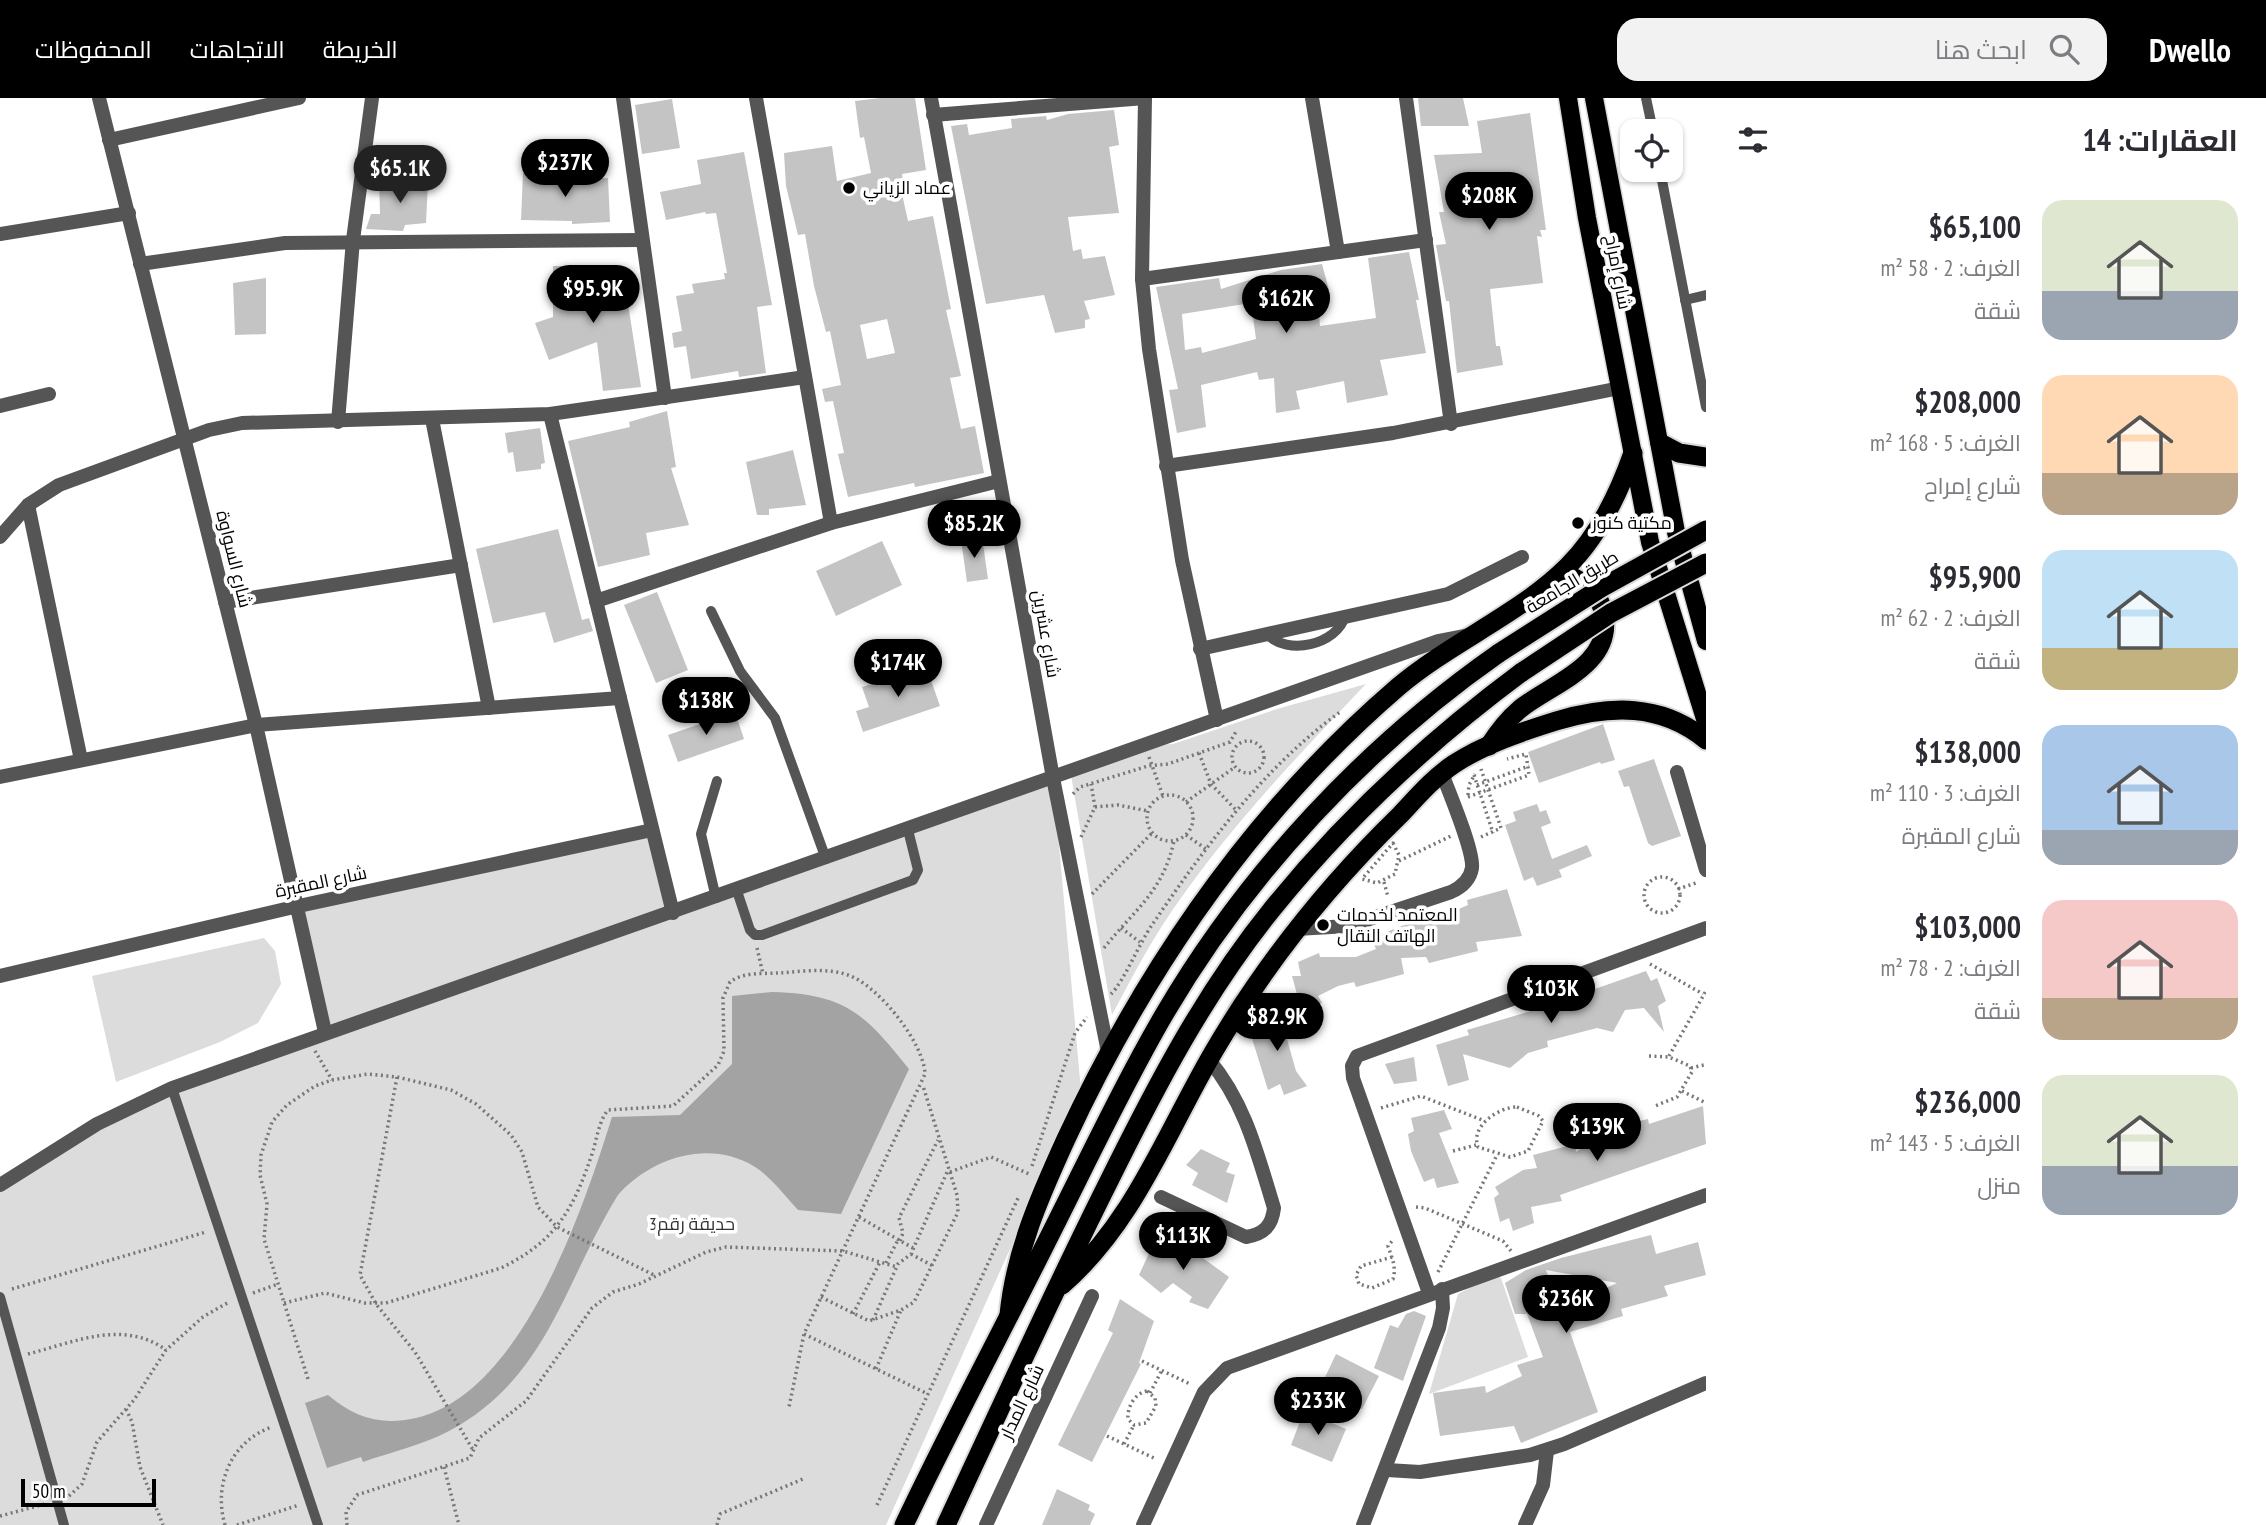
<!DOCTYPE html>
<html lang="ar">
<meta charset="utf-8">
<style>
body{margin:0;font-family:"PT Sans Narrow",Cairo,sans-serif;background:#f2f2f3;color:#2b2b33;direction:rtl;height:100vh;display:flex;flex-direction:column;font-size:26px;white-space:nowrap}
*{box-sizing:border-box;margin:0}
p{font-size:23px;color:#7c7c81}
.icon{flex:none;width:38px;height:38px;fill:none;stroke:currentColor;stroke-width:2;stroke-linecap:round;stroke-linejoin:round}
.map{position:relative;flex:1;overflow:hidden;direction:ltr}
.drawer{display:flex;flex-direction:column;background:#fff;width:560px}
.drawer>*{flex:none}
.tools{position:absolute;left:1620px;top:21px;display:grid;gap:14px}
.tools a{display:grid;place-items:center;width:63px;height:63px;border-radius:14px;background:#fff;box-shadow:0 2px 5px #0004;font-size:35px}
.scale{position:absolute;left:21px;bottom:18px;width:135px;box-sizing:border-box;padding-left:7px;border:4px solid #000;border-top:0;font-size:19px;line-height:24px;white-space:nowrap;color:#000;-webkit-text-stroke:5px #fff;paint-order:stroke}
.price{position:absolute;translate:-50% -60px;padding:0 16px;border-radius:24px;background:#000;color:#fff;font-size:23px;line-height:46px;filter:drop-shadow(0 2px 4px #0008)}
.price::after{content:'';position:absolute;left:50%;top:42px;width:21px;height:16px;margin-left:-10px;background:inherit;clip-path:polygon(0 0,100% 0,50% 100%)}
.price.on{background:#222;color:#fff}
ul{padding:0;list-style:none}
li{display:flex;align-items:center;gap:21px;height:175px;padding:0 28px}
li span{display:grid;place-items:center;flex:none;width:196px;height:140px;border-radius:21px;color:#555}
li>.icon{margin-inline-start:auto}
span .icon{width:84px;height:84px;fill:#fffc;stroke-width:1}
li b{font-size:30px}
h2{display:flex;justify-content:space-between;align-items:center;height:84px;padding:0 28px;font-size:30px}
header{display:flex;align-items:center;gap:42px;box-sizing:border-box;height:98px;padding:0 35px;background:#000;color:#fff}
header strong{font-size:33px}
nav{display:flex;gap:38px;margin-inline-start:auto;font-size:24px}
.search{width:490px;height:63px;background:#f2f2f3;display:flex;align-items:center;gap:18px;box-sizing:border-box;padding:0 24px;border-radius:21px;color:#7c7c81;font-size:26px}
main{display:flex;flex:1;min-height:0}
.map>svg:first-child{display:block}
.green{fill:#dcdcdc}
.water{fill:#a3a3a3}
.building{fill:#c4c4c4;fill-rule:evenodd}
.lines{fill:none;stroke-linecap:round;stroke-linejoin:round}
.primary-casing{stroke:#dbdbdb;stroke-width:21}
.trunk-casing{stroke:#dbdbdb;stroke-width:23}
.path{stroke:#777;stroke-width:3.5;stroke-dasharray:2 3.5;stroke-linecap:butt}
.service{stroke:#555;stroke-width:10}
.minor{stroke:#555;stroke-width:14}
.tertiary{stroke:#555;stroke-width:14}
.primary{stroke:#000;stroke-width:18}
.trunk{stroke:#000;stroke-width:19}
.trunk-bridge-casing{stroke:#dbdbdb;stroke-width:23;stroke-linecap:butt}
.trunk-bridge{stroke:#000;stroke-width:19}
.poi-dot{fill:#000;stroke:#fff;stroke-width:2.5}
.labels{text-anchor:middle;stroke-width:7;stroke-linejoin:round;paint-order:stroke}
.poi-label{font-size:18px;fill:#000;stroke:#fff;text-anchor:start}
.street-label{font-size:18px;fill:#000;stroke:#fff}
.park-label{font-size:18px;fill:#333;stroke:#fff}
</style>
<header>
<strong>Dwello</strong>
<div class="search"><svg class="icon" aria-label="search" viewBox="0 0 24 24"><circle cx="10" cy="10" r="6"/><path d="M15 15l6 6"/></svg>ابحث هنا</div>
<nav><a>الخريطة</a><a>الاتجاهات</a><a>المحفوظات</a></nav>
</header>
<main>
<section class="drawer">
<h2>العقارات: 14<svg class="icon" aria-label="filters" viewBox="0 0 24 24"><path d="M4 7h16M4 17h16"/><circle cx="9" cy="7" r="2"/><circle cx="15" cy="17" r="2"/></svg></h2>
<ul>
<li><span style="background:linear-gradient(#dfe7d0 65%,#9aa5b1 0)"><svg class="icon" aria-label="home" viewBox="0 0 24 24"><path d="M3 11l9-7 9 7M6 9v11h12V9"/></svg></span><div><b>$65,100</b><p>الغرف: 2 · 58 m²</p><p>شقة</p></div></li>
<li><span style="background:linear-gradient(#ffd9b3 70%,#b9a48a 0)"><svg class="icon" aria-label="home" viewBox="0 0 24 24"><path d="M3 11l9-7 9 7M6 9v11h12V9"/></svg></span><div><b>$208,000</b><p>الغرف: 5 · 168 m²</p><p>شارع إمراح</p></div></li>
<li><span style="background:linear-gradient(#bfe0f5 70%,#c2b280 0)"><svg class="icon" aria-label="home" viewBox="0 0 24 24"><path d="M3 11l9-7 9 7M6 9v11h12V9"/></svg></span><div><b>$95,900</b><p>الغرف: 2 · 62 m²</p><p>شقة</p></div></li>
<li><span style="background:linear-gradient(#a9c7e8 75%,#9aa5b1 0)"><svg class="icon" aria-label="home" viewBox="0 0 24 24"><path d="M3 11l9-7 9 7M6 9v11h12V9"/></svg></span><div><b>$138,000</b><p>الغرف: 3 · 110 m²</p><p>شارع المقبرة</p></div></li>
<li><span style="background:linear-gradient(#f6c9c9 70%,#b9a48a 0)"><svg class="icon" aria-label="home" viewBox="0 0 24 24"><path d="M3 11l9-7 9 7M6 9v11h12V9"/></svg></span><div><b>$103,000</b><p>الغرف: 2 · 78 m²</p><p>شقة</p></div></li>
<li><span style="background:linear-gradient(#dfe7d0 65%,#9aa5b1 0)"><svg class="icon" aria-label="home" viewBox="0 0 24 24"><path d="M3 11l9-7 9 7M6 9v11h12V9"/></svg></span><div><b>$236,000</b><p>الغرف: 5 · 143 m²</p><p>منزل</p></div></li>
</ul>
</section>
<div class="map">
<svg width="1706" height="1427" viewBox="0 0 1706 1427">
<rect width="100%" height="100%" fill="#fff"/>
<!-- green -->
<g class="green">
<path d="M1366,586C1294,662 1220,739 1162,828C1144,856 1128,887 1112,917L1071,677L1155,647L1173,646L1277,611Z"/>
<path d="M1053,680L1081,993L886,1427H0V1087L97,1026L324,934L294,809L652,732L672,815Z"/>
<path d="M264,840L275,853L281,886L258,925L220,944L116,984L92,878Z"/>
<path d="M1494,1177L1501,1180L1528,1259L1429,1296L1458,1196Z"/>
</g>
<!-- water -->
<path class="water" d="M772,894C846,896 865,916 909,971L841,1116L798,1112C785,1098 771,1079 755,1069C710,1041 652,1059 618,1097C563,1186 548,1280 449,1333C423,1347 391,1354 363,1364L361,1359L327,1370L305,1305L328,1297C355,1320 381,1328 416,1320C522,1296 583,1111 612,1019L680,1017L732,966V898Z"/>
<!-- building -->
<g class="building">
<path d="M880,0H915L926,72L902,76L906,95L902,96L908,123L933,118L951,211L946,212L961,278L950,280L961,331L975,328L984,375L915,389L914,385L848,399L838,356L844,355L833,303L825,304L822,291L841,287L830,233L826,234L814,188L805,136L798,137L786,88L784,55L832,48L837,83L871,75L864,39L860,40L855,3ZM887,221L895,255L867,261L860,227Z"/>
<path d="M1418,0H1463L1469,28H1421Z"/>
<path d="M672,1L680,50L642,56L635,7Z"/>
<path d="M1114,12L1119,47L1109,49L1119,115L1068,119L1073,153L1081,151L1083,161L1105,158L1115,197L1084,203L1090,221L1085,222V230L1055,235L1044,197L986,206L951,28L967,26L969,37L1012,30L1011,21L1046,18L1047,22L1068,16Z"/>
<path d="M1530,15L1546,132H1540L1542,139L1537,138L1543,185L1490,191L1496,248H1500L1503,267L1457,275L1449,203H1446L1436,147L1446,146L1439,114H1444L1434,57L1482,55L1477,23Z"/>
<path d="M744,54L772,207L757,209L766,275L739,279L738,273L691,281L686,248L674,250L672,235L682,233L676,198L694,195L692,186L725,181L724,175H727L716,115L706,116L705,114L666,122L660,94L701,86L697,62Z"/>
<path d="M523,75L560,76V82L608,80L610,124L572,126V123L521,122Z"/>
<path d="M393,78L395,85L428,84L426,125L405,127L403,133L366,131L371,116H380L379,79Z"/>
<path d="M1409,154L1419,202H1416L1426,255L1380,262L1388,297L1347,305L1344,283L1296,293L1300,311L1276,315L1274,280L1259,282L1257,274L1201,287L1206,329L1177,335L1169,292L1178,291L1156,189L1219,180L1221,191L1281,172L1322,166L1329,192L1322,194V202L1318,204L1320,228L1376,220L1368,160ZM1251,205L1256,241L1202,255L1201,249L1185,252L1182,216Z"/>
<path d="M553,168H583L582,187L616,182L621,176L633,184L626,193L641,289L603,293L597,244L549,262L535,225L553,219Z"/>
<path d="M266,180V236L235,237L233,185Z"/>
<path d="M667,313L676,369L671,370L689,427L646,435L650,457L598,469L568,343L630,329L629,324Z"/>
<path d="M540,330L545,365L541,366V371L516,374L513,354L508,355L505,335Z"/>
<path d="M793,352L806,407L769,411V417H757L746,364Z"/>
<path d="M558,431L582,522L589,520L593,533L554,545L545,514L493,525L476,451Z"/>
<path d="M982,439L988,481L967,484L961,442Z"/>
<path d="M882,443L902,487L836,518L816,473Z"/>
<path d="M657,494L688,572L656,585L624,507Z"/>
<path d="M926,568L940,608L863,634L856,613L869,609L862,589Z"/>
<path d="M735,614L744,641L678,664L668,637Z"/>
<path d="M1603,626L1615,662L1601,666L1600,664L1539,685L1528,654Z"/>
<path d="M1654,661L1681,738L1652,748L1648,745L1629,688L1624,689L1618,673Z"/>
<path d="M1537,706L1540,714L1546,712L1551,725L1541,729L1552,761L1587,747L1592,758L1559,772L1562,779L1537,788L1533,779L1524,783L1505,727L1516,723L1513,714Z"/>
<path d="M1507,791L1522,838L1476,844L1478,853L1429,865L1426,859L1401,860L1404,876L1356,889L1354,884L1338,888L1318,898L1322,905L1301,911L1292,878H1301L1298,864L1319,855L1320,859H1356L1376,851L1371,840L1425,819L1426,825L1468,807L1467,802Z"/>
<path d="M1646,873L1651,883L1657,880L1666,903L1658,908L1664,934L1644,910L1625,912L1613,934L1597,930L1547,943L1548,949L1528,955L1510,970L1463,956L1469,982L1448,988L1436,947L1469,937L1467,932L1541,910Z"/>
<path d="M1291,912L1294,932L1285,934L1296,973L1307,988L1284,997L1280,986L1268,992L1250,934L1259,935L1256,924Z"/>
<path d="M1414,959L1417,983L1394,986L1385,966Z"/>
<path d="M1703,1008L1706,1046L1560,1097L1562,1103L1531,1109L1534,1125L1513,1133L1509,1120L1500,1124L1494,1100L1499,1096L1495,1089L1523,1072L1537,1070L1533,1057L1575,1046L1576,1054L1610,1033L1609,1030L1648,1021L1649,1026Z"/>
<path d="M1444,1012L1452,1031L1439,1035L1459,1085L1437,1090L1434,1080L1424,1084L1411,1053L1408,1036L1414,1033L1411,1020Z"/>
<path d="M1201,1051L1230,1065L1226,1074L1235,1077L1227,1105L1192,1087L1198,1075L1186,1067Z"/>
<path d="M1651,1137L1656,1156L1698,1144L1706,1177L1664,1188L1668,1198L1621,1211L1623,1218L1570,1234L1598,1314L1521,1345L1514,1328L1440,1338L1433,1295L1485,1288L1486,1295L1522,1278L1517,1267L1543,1259L1527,1216H1515L1505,1185L1526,1172L1561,1160ZM1546,1172L1617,1185L1561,1211Z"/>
<path d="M1157,1138L1189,1150L1229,1179L1208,1211L1189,1204L1192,1199L1173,1185L1161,1195L1139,1177Z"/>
<path d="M1120,1201L1154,1223L1139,1265L1141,1266L1092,1364L1058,1347L1113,1235L1108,1232Z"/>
<path d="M1414,1213L1426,1218L1403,1283L1374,1270L1390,1227L1398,1230L1406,1216Z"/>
<path d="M1336,1256L1379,1278L1362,1311L1320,1290Z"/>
<path d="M1304,1313L1346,1331L1332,1364L1291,1347Z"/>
<path d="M1057,1391L1090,1407L1088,1412L1095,1416L1090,1427H1042Z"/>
</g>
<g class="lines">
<defs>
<g id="primary">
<path d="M1568,0L1587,120L1650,444L1706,624"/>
<path d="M1594,0L1676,434L1706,543"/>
</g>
<g id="trunk">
<path d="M1660,345L1679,355L1706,359"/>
<path d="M1489,648C1498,634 1507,622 1520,611C1551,586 1612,568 1604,518C1601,494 1583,483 1562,474"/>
<path d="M1062,1187C1134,1125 1167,1033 1214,953C1265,866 1328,787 1400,717C1417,699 1433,680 1454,666C1485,646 1521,634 1556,623C1610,607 1661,605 1706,642"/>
<path d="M1009,1217C1015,1154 1040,1098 1066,1041C1146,869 1254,713 1398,589C1451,544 1520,516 1568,468C1599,437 1619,395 1633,355"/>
<path d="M904,1427C950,1330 1001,1235 1049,1139C1087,1064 1123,987 1165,915C1248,774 1366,648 1499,555"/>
<path d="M946,1427C999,1313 1051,1199 1107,1087C1155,990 1204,895 1273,810C1346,720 1429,643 1522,574"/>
</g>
</defs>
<!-- primary casing -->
<use href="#primary" class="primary-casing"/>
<!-- trunk casing -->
<use href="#trunk" class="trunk-casing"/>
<!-- path -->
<g class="path">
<circle cx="1248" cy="659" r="16"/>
<path d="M1199,655L1211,686L1237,713"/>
<path d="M1149,659L1163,698"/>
<path d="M1474,677L1493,735"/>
<path d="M1477,687L1529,668"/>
<path d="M1073,696L1080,689L1148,668L1168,666L1230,644L1237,632"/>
<path d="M1468,697L1469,687L1475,676"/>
<circle cx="1170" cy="720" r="23"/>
<path d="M1468,699L1529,677L1526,656L1507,661"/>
<path d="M1186,704L1235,669"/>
<path d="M1095,709L1118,707L1148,713"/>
<path d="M1186,737L1206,751"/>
<path d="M1081,739L1095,709L1091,686"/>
<path d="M1481,739L1501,730L1481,671"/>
<path d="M1393,745L1399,757L1395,776L1377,785L1362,781Z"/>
<path d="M1399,763L1451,738"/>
<circle cx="1662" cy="797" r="18"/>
<path d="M1384,784L1388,799"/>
<path d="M1678,791L1696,785"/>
<path d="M1092,796L1152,735"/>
<path d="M1121,830L1140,844"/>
<path d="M757,850L763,876"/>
<path d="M1104,850C1134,812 1163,794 1174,743"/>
<path d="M1650,866L1703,896"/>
<path d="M1111,896C1123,885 1140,844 1152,827C1205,749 1263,670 1340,614"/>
<path d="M315,953L332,982"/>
<path d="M1649,958L1669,959L1690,968L1692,974L1677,999L1655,1008"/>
<path d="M1669,958L1706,893"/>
<path d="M1691,970L1704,967"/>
<path d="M397,979L360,1177L376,1206L415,1254L473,1352"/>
<path d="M1682,993L1706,1005"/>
<path d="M1517,1009L1539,1018L1543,1023L1528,1053L1510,1059L1478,1049C1470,1028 1499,1009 1517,1009Z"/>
<path d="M1381,1010L1421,998L1485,1023"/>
<path d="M1453,1053L1476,1047"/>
<path d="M1032,1068L1075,935L1087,919"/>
<path d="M950,1074L991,1059L1029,1076"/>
<path d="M1416,1109L1425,1110L1503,1143L1511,1153"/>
<path d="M859,1119L913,1150"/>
<path d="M900,1143L903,1135L899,1120L938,1042"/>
<path d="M911,1156L933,1168"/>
<path d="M1392,1159L1361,1168L1356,1177L1359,1186L1372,1190L1393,1181C1397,1169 1391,1158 1388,1148L1393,1142"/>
<path d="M886,1165L898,1142"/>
<path d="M1438,1174L1497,1057"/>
<path d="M12,1191L206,1134"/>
<path d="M253,1195L278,1186"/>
<path d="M821,1199L869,1223L901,1212L914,1204L958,1114L957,1097L923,988"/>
<path d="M284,1205L325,1195L365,1205H386L501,1170C557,1143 574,1110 593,1053C597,1040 599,1023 608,1012L673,1008L718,967L724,953L723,900L730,884C743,874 761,876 777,875C800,874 825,869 848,877C878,887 924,945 925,976L804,1236L789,1309"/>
<path d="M853,1216L880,1164"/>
<path d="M873,1222L898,1166L911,1156L948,1072"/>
<path d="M804,1236L928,1296"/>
<path d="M28,1256C75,1244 123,1221 166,1252"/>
<path d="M1142,1263L1190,1286"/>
<path d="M876,1271L901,1212"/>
<path d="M308,1281L264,1141L267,1106L260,1077L261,1057L272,1024L287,1007L315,988L332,982L368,976L397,979L451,992L476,1006L511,1037L522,1054L538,1109L557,1129L656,1178"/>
<path d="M1147,1293L1155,1300L1156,1308L1146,1325L1134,1327L1128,1321C1127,1309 1135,1295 1147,1293Z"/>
<path d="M1150,1295L1162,1272"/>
<path d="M126,1311L132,1324L140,1369L163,1427"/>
<path d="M1107,1338L1156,1361"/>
<path d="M1124,1346L1134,1327"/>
<path d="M444,1369L459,1427"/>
<path d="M69,1398L82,1386L97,1344L134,1302L166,1252L203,1219L229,1204"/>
<path d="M877,1407L1019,1098"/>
<path d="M0,1418L45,1406"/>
<path d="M225,1427C213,1387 231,1343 272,1329"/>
<path d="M237,1427L299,1407"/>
<path d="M347,1427L346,1414L357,1397L470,1360L479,1340L526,1303L592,1210L613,1194L639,1186L706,1154L726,1149L843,1153L897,1169"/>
<path d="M717,1427L720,1416L803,1381"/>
</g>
<!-- service -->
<g class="service">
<path d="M1646,0L1653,33"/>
<path d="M1660,72L1706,309"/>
<path d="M1685,202L1706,197"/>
<path d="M711,513L740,573L775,620L826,761"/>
<path d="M1267,536C1287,558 1337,547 1345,518"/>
<path d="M737,793L750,832L755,837H762L913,782L918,772L908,732"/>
<path d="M716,800L701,736L717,683"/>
<path d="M172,990L318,1427"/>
<path d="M0,1199L64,1427"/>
</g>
<!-- minor -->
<g class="minor">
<path d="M623,0L665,300"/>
<path d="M756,0L831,425"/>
<path d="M1145,0L1142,181L1149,251L1182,462L1217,622"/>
<path d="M1312,0L1338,154"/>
<path d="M1406,0L1451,326"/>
<path d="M933,17L1145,0"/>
<path d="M109,42L299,0"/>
<path d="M0,136L129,115"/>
<path d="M140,166L285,145L641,142"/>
<path d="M1142,181L1426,142"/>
<path d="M0,308L49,296"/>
<path d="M550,316L673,815"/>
<path d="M432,321L489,610"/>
<path d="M338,324L353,142L372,0"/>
<path d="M1166,368L1393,335L1620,290"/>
<path d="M28,407L81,662"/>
<path d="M0,439L28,407L59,387L209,332L242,325L550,316L805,279"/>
<path d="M596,503L831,425L999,383"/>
<path d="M225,504L461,467"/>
<path d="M1200,551L1448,496L1522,459"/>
<path d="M1677,674L1706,772"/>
<path d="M0,679L256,627L620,600"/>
<path d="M1296,831L1349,828L1451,794C1462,789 1470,782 1472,770C1474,752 1449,695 1442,675"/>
<path d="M0,878L294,809L652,732"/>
<path d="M1161,1099L1246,1139C1264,1136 1272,1128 1274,1110C1258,1058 1245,1004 1209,962"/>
<path d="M1429,1195L1353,980L1352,968L1357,958L1706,830"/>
<path d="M1387,1372L1420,1374L1530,1357L1564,1346L1706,1285"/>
<path d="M986,1427L1092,1198"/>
<path d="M1143,1427L1204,1294L1227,1270L1706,1097"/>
<path d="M1363,1427L1439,1230L1443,1210L1442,1191"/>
<path d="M1525,1427L1543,1387L1547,1353"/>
</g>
<!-- tertiary -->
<g class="tertiary">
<path d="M99,0L256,627L325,934"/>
<path d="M931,0L1053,680L1108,954"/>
<path d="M0,1087L97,1026L172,990L1438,543L1469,537"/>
</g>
<!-- primary -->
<use href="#primary" class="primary"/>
<!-- trunk -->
<use href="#trunk" class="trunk"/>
<defs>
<g id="trunk-bridge">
<path d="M1499,555L1601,490L1706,432"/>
<path d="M1522,574L1611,515L1706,465"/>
</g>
</defs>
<!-- trunk-bridge casing -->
<use href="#trunk-bridge" class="trunk-bridge-casing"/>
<!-- trunk-bridge -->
<use href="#trunk-bridge" class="trunk-bridge"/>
</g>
<!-- markers -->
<g class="poi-dot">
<circle cx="849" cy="90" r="7"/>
<circle cx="1578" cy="425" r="7"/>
<circle cx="1323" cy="827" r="7"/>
</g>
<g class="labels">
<!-- poi labels -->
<g class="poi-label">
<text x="863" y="96">عماد الزياني</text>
<text x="1592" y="431">مكتية كنوز</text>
<text x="1337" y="823">المعتمد لخدمات<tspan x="1337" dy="21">الهاتف النقال</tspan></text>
</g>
<!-- street labels -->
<g class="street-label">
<text transform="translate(1618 174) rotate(79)" y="6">شارع إمراح</text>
<text transform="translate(234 461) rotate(76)" y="6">شارع السواوة</text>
<text transform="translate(1572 484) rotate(-31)" y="6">طريق الجامعة</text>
<text transform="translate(1046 536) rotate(80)" y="6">شارع عشرين</text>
<text transform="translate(321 784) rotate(-12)" y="6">شارع المقبرة</text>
<text transform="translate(1022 1304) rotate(-65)" y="6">شارع المدار</text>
</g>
<!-- park labels -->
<g class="park-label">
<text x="692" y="1132">حديقة رقم3</text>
</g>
</g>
</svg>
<div class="tools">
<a><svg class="icon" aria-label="locate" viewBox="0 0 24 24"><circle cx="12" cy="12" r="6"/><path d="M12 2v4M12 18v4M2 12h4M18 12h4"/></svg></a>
</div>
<div class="scale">50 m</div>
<b class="price" style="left:565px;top:101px">$237K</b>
<b class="price on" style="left:400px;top:107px">$65.1K</b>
<b class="price" style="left:1489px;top:134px">$208K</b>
<b class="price" style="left:593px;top:227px">$95.9K</b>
<b class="price" style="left:1286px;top:237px">$162K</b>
<b class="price" style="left:974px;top:462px">$85.2K</b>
<b class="price" style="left:898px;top:601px">$174K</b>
<b class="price" style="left:706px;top:639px">$138K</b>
<b class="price" style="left:1551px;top:927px">$103K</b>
<b class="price" style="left:1277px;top:955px">$82.9K</b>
<b class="price" style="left:1597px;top:1065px">$139K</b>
<b class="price" style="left:1183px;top:1174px">$113K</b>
<b class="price" style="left:1566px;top:1237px">$236K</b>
<b class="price" style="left:1318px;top:1339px">$233K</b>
</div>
</main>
